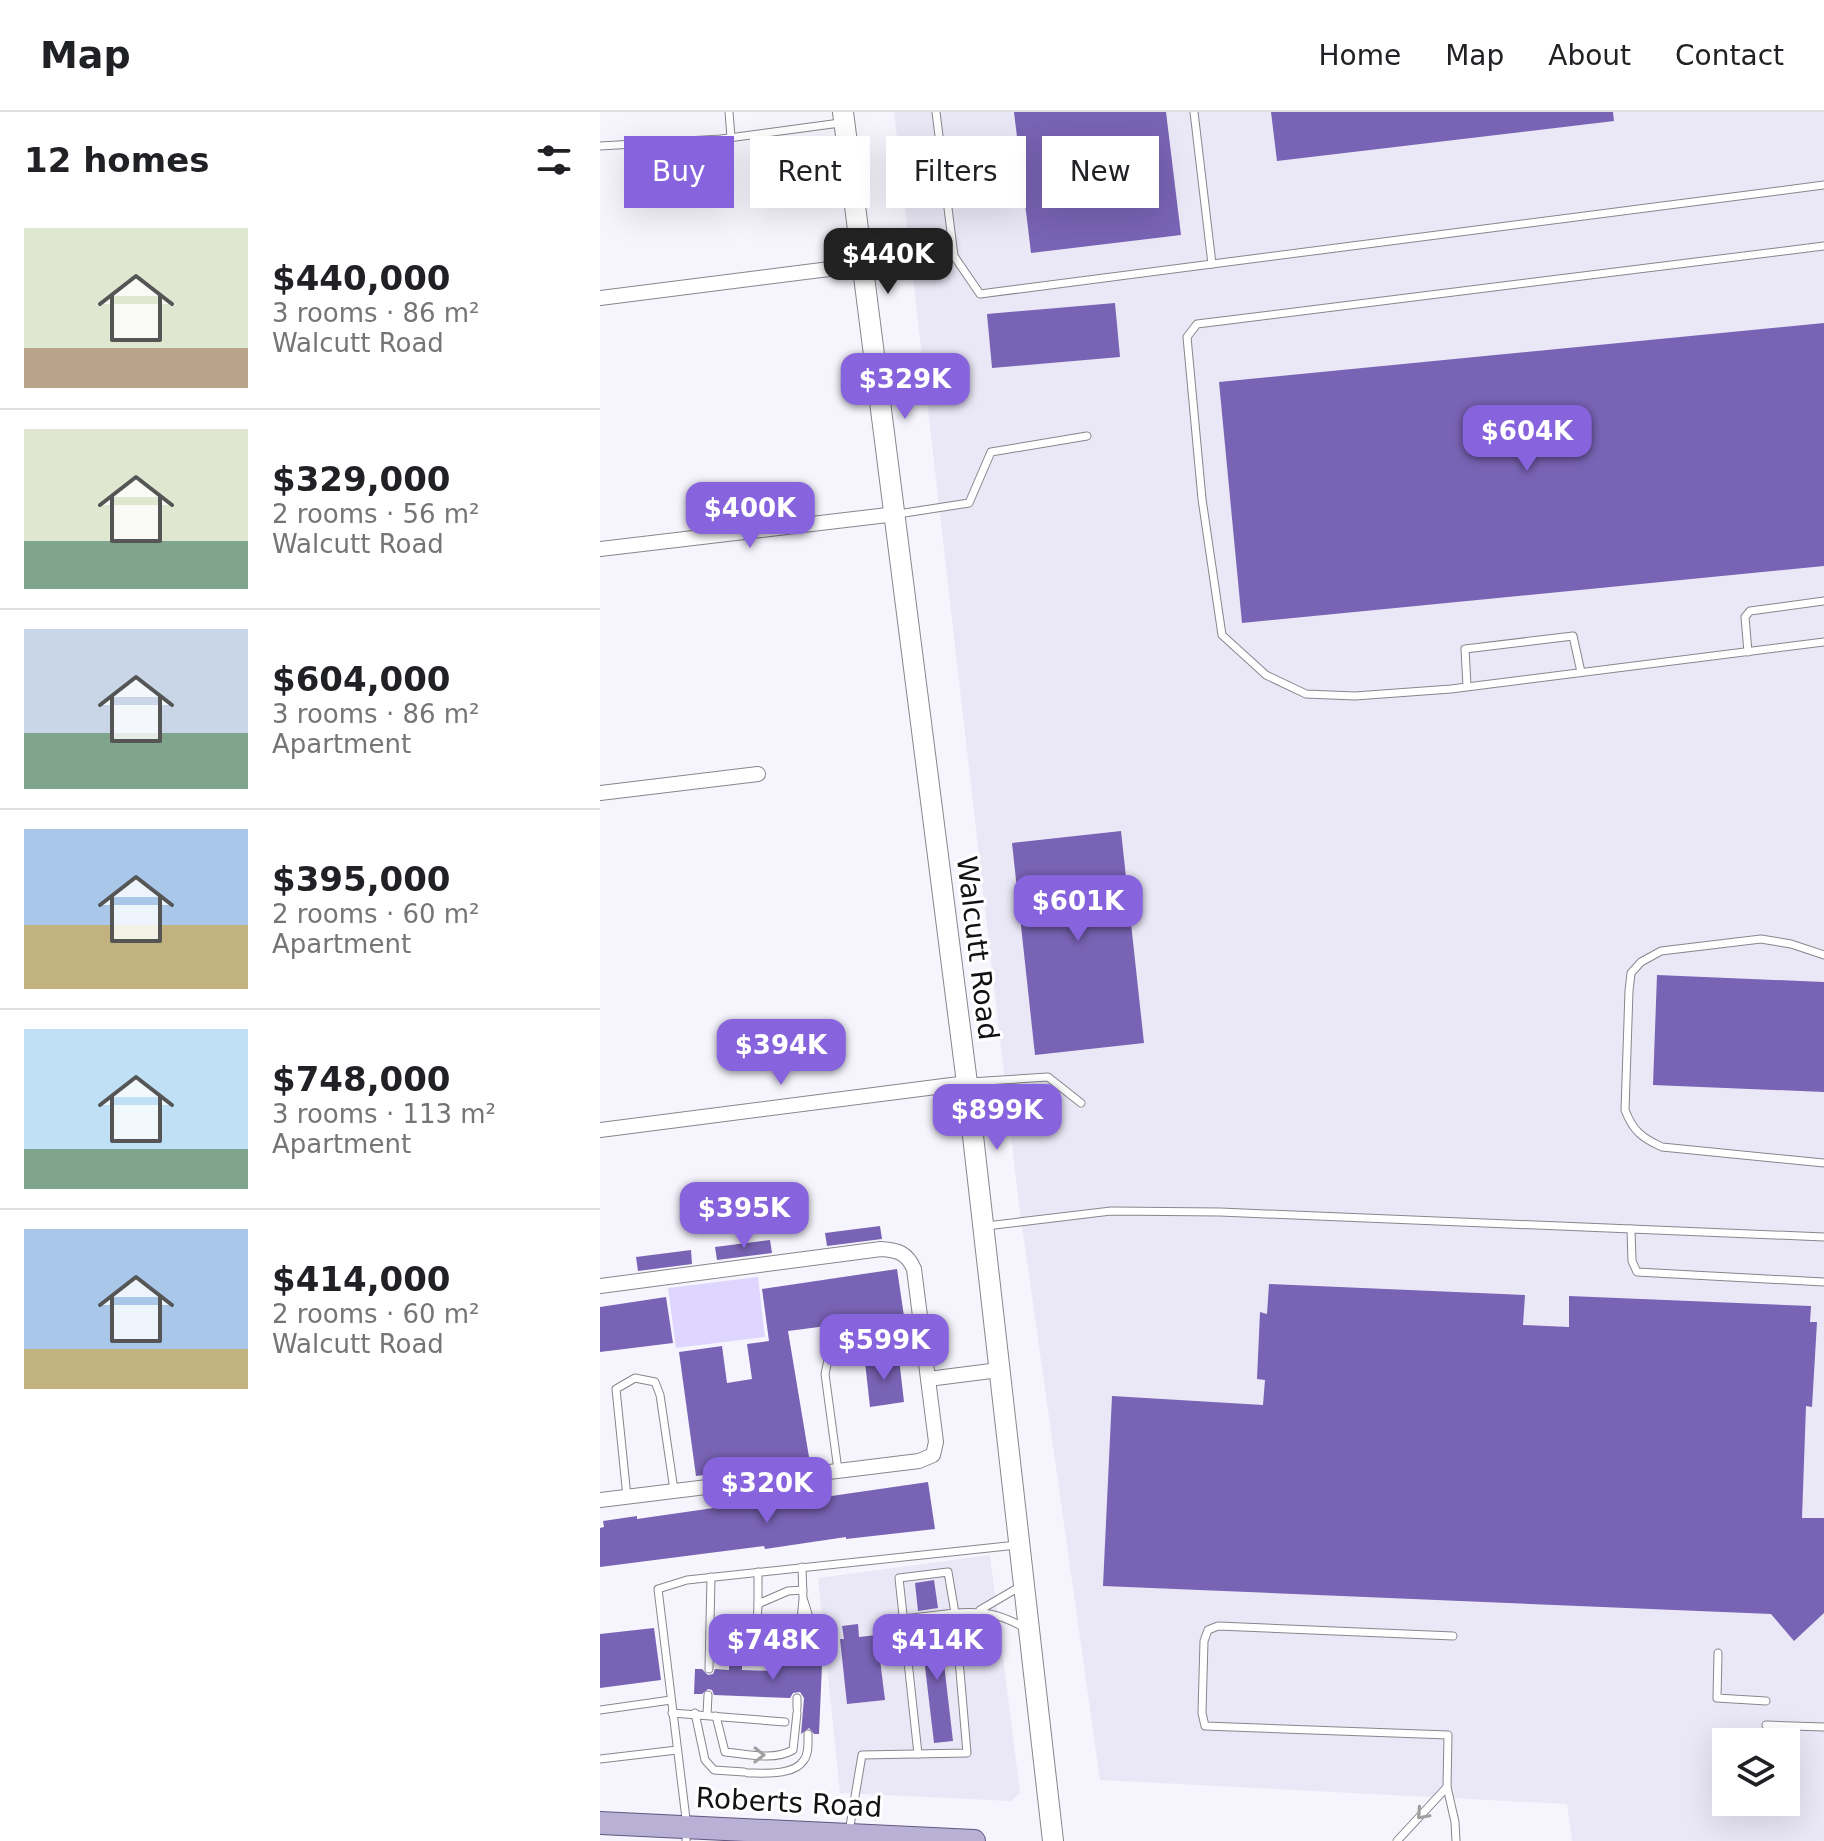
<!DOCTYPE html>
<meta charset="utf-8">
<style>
body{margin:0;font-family:"DejaVu Sans",sans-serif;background:#f2f2f2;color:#202124;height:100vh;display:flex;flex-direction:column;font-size:30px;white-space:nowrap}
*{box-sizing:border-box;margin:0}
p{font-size:26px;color:#757577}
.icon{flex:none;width:44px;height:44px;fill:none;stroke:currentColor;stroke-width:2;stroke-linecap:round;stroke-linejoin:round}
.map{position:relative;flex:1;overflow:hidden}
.sheet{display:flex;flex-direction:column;background:#fff;width:600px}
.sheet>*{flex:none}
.guide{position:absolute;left:24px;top:24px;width:760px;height:72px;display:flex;gap:16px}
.buttons{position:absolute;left:1112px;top:1616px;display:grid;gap:16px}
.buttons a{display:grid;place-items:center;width:88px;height:88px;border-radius:0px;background:#fff;box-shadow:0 8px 32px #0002;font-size:40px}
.price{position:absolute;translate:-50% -68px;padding:0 18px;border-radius:16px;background:#8863de;color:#fff;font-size:26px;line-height:52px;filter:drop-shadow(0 2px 4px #0008)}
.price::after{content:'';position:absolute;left:50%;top:48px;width:24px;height:18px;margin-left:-12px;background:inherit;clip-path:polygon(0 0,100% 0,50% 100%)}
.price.current{background:#222;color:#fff}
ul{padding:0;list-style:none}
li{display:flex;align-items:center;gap:24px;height:200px;padding:0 24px}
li+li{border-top:2px solid #e0e0e0}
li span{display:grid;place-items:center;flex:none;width:224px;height:160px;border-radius:0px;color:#555}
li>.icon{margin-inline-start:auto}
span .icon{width:96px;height:96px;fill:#fffc;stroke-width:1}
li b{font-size:34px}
h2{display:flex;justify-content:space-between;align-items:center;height:96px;padding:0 24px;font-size:34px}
.tag{padding:0 28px;border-radius:0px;background:#fff;box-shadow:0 8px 32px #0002;font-size:28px;line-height:72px}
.tag.current{background:#8863de;color:#fff}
header{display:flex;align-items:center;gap:48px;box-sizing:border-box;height:112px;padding:0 40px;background:#fff;border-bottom:2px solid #e0e0e0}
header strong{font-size:38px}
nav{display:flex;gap:44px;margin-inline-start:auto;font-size:28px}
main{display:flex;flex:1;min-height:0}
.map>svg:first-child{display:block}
.built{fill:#eae8f6;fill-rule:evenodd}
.green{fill:#ded6fe}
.building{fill:#7963b4}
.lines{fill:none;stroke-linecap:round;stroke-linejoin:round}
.lane-casing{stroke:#87868d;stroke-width:9}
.street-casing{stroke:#87868d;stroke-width:16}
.secondary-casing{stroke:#87868d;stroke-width:22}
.primary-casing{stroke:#605781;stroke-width:24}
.lane{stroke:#fff;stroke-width:7}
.street{stroke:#fff;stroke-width:14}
.secondary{stroke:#fff;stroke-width:20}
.primary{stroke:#b9b0d6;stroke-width:22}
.oneway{stroke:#a0a0a1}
.labels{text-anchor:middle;stroke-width:6;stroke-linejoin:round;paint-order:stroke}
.street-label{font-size:28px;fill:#121214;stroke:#fff}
</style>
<header>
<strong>Map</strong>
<nav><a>Home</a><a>Map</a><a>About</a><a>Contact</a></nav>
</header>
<main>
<section class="sheet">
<h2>12 homes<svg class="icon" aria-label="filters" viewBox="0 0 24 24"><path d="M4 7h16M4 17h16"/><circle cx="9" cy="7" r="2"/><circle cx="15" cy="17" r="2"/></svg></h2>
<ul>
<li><span style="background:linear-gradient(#dfe7d0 75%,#b9a48a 0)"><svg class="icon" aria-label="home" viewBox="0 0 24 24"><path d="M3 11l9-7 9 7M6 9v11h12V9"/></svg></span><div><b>$440,000</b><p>3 rooms · 86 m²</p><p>Walcutt Road</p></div></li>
<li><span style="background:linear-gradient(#dfe7d0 70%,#7fa58c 0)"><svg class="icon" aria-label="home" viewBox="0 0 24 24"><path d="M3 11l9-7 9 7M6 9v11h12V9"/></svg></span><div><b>$329,000</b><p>2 rooms · 56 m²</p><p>Walcutt Road</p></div></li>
<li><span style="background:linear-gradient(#c9d6e8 65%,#7fa58c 0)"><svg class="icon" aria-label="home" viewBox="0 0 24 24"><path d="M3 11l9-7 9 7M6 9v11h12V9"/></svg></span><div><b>$604,000</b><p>3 rooms · 86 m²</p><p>Apartment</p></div></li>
<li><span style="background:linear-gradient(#a9c7e8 60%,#c2b280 0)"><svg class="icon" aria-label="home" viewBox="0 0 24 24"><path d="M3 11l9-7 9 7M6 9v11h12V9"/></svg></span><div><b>$395,000</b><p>2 rooms · 60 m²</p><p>Apartment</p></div></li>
<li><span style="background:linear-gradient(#bfe0f5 75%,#7fa58c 0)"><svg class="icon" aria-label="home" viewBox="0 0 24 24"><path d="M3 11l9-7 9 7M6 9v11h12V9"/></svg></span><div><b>$748,000</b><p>3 rooms · 113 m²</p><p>Apartment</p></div></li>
<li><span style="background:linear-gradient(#a9c7e8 75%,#c2b280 0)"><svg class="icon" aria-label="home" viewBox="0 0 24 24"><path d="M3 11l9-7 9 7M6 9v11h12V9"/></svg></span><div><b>$414,000</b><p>2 rooms · 60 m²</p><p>Walcutt Road</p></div></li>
</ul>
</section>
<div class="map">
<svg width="1224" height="1729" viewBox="0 0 1224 1729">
<rect width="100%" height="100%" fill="#f6f5fd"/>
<!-- built -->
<g class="built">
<path d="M294,0H1224V1729H972L967,1692L500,1668L418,1085ZM1126,1630H1186V1690H1126Z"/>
<path d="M390,1443L420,1681L411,1689L240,1681L218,1466Z"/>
</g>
<!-- green -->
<path class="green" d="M158,1165L165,1225L76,1236L68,1176Z"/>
<!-- building -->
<g class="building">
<path d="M414,0H566L581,123L431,141Z"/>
<path d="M671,0H1013L1014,9L677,49Z"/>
<path d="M515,191L520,245L392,256L387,202Z"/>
<path d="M1224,211V454L642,511L619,270Z"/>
<path d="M521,719L544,931L435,943L412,731Z"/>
<path d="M1057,863L1224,870V980L1053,973Z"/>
<path d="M280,1114L282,1127L227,1134L225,1121Z"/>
<path d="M170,1128L172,1141L117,1148L115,1135Z"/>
<path d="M91,1138L92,1152L38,1159L36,1145Z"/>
<path d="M297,1157L304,1204L188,1219L210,1351L96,1364L79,1240L122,1234L127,1271L152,1267L147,1232L169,1229L162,1177Z"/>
<path d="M669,1172L925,1183L923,1213L969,1215V1184L1211,1194L1210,1210H1217L1212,1295L1206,1294L1202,1406H1224V1501L1194,1529L1171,1502L503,1474L512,1284L663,1293L665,1268L657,1267L660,1200L667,1202Z"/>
<path d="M66,1185L73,1231L0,1240V1195Z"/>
<path d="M299,1246L304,1290L270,1295L265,1250Z"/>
<path d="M328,1370L335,1417L246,1427V1425L165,1437L164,1434L0,1455V1416L4,1415L3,1409L37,1404V1407L190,1385V1390Z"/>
<path d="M334,1468L338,1496L318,1499L315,1471Z"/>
<path d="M339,1509L353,1629L334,1631L320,1512Z"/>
<path d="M258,1512L259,1525L277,1523L285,1588L247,1592L240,1527H244L242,1514Z"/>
<path d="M54,1516L61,1568L0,1576V1522Z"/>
<path d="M192,1529L195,1535L199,1536L205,1532L213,1536L218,1530H223L219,1622H214L209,1616L201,1622L204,1586L200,1580L193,1581L190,1586L114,1583L112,1578L108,1577L102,1582H94L95,1557H102L108,1563L113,1562L115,1557L129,1558V1545L142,1546V1558L175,1559L176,1546L192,1547Z"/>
</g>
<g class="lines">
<defs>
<g id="lane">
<path d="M129,0L131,25"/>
<path d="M336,0L354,144L380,182L1224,73"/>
<path d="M594,0L612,152"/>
<path d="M0,34L121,27L240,11"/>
<path d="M1224,134L597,212L587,225L602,387L622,523L666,563L706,582L755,584L851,577L1224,530"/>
<path d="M298,402L369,391L391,340L487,324"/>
<path d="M1148,540L1145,505L1150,499L1224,489"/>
<path d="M867,574L865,537L973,524L981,560"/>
<path d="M1224,843L1191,832L1161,827L1061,839L1041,850L1031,861L1029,879L1025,998C1033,1019 1042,1026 1062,1035L1224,1051"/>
<path d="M370,970L448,965L481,991"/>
<path d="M386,1114L511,1099L620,1100L1224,1125"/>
<path d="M1031,1117L1032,1149L1037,1160L1224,1170"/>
<path d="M238,1358L225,1262L228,1248L241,1241L323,1232"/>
<path d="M27,1385L16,1277L35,1266L55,1270L60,1283L74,1378"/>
<path d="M158,1460V1492L188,1479L203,1478"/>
<path d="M204,1489L212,1515L211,1530"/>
<path d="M380,1498L421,1474"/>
<path d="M303,1507L355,1501L348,1460L299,1466L318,1642"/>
<path d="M853,1524L618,1514L608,1518L604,1529L602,1601L605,1614L848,1623L847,1675L855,1710L856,1729"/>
<path d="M199,1530L203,1487L202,1455"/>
<path d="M156,1541L158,1492"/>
<path d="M1118,1541L1117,1586L1166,1589"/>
<path d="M109,1557L111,1465"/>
<path d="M197,1586V1596"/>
<path d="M0,1598L71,1588"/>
<path d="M72,1601L185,1610"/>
<path d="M95,1601L105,1648L114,1658L144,1660"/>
<path d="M107,1602L108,1583"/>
<path d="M116,1604L125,1640C146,1642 174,1649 193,1638L197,1601"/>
<path d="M1166,1613L1224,1615"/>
<path d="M0,1647L77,1638"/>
<path d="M148,1661C164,1661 194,1664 204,1648C209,1641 208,1630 208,1622"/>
<path d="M249,1720L262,1643L367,1641L355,1501C386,1499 400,1502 427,1517"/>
<path d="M86,1729L87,1715L58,1477L87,1468L417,1433"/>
<path d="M797,1729L847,1675"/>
</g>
<g id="street">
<path d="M0,186L261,153"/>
<path d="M0,437L296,402"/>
<path d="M0,681L158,662"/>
<path d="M0,1018L367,971"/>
<path d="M0,1174L281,1137C298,1138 307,1141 314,1157L336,1330L333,1343L319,1349L0,1388"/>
<path d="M328,1267L399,1258"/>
</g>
<path id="secondary" d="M243,0L367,971L453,1729"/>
<path id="primary" d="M0,1711L374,1729"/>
</defs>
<!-- lane casing -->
<use href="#lane" class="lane-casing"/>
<!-- street casing -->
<use href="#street" class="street-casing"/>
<!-- secondary casing -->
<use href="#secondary" class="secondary-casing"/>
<!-- primary casing -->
<use href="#primary" class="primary-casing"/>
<!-- lane -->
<use href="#lane" class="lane"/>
<!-- street -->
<use href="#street" class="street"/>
<!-- secondary -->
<use href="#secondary" class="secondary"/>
<!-- primary -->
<use href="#primary" class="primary"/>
</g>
<!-- one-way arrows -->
<defs><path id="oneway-chevron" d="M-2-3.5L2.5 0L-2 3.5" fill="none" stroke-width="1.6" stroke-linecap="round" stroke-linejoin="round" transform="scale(2)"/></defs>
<g class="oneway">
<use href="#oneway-chevron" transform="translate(159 1643) rotate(1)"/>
<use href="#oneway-chevron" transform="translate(822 1702) rotate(132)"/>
</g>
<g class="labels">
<!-- street labels -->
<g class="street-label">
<text transform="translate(378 836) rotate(83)" y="10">Walcutt Road</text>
<text transform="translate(189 1690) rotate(3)" y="10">Roberts Road</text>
</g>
</g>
</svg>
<div class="buttons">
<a><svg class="icon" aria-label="layers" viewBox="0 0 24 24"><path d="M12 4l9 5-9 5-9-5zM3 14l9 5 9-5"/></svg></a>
</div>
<b class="price current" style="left:288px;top:184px">$440K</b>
<b class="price" style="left:305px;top:309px">$329K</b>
<b class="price" style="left:927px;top:361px">$604K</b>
<b class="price" style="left:150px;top:438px">$400K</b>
<b class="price" style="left:478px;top:831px">$601K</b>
<b class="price" style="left:181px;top:975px">$394K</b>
<b class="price" style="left:397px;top:1040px">$899K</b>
<b class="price" style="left:144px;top:1138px">$395K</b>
<b class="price" style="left:284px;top:1270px">$599K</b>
<b class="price" style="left:167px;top:1413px">$320K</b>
<b class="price" style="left:173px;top:1570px">$748K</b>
<b class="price" style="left:337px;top:1570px">$414K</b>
<div class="guide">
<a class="tag current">Buy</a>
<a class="tag">Rent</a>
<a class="tag">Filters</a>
<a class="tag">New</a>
</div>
</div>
</main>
